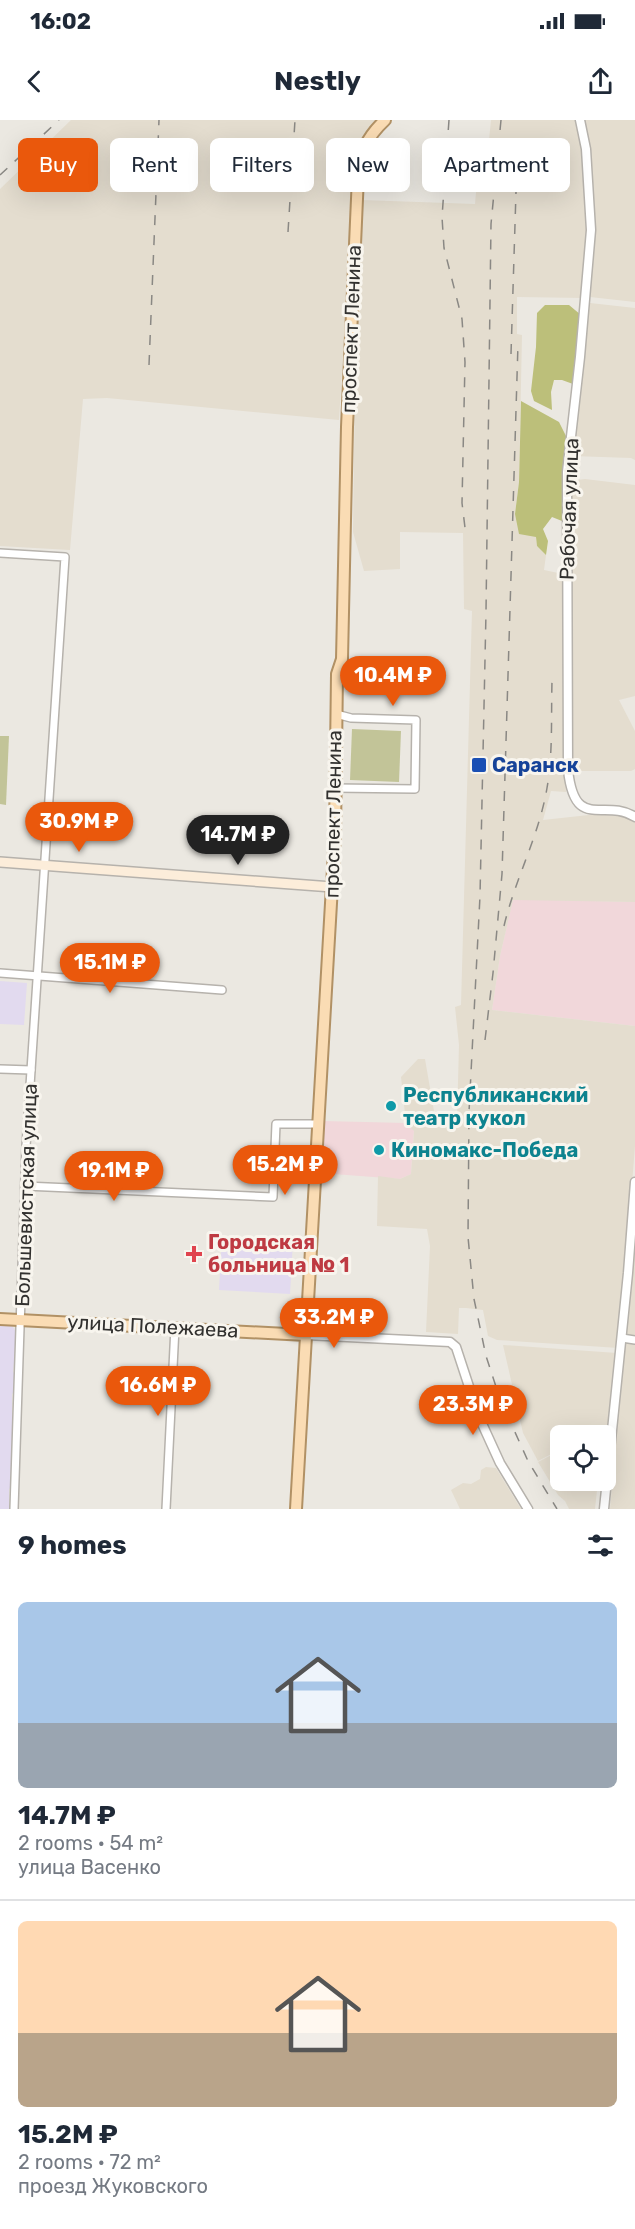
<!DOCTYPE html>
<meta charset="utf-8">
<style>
body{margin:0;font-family:Rubik,sans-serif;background:#f6f6f7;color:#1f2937;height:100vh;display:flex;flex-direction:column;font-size:22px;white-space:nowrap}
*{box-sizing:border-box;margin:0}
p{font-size:20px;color:#747a83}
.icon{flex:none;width:33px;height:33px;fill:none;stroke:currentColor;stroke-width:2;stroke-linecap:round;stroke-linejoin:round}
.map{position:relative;height:1389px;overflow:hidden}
.side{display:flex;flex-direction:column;background:#fff;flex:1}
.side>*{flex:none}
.guide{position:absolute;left:18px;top:18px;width:600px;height:54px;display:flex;gap:12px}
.fabs{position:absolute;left:550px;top:1305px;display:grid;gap:12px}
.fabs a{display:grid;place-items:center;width:66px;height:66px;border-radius:9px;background:#fff;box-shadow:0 6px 24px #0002;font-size:30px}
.price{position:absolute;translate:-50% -51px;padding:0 14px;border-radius:21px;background:#ea580c;color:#fff;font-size:20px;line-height:39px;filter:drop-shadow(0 2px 3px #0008)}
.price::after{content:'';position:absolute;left:50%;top:36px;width:18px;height:14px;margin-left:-9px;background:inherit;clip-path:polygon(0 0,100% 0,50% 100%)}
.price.selected{background:#222;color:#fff}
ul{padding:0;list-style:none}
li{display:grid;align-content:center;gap:12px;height:318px;padding:0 18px}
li+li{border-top:2px solid #e0e1e3}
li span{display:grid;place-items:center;height:186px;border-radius:9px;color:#555}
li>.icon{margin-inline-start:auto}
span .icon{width:108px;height:108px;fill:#fffc;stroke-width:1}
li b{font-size:26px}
h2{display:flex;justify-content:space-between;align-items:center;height:72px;padding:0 18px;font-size:26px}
.chip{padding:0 21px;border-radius:9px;background:#fff;box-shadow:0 6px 24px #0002;font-size:21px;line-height:54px}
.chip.selected{background:#ea580c;color:#fff}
.status{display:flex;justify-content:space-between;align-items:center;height:42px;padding:0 30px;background:#fff;direction:ltr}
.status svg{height:16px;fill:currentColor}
header{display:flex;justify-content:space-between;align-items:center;height:78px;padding:0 18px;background:#fff;font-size:27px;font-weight:700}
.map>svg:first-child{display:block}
.commercial{fill:#f1d7da}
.built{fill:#e4ddcf}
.education{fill:#e2daef}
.green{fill:#c2c498}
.forest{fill:#bcbf7a}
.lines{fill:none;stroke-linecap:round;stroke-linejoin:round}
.minor-casing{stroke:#b6b2ac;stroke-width:10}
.tertiary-casing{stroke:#b6b2ac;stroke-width:11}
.secondary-casing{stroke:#b6b2ac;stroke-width:12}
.primary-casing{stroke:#b19165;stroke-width:14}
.minor{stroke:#fff;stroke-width:7}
.tertiary{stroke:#fff;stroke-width:8}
.secondary{stroke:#fcedda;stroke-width:9}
.primary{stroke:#fadcb4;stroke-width:10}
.rail{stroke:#8a8884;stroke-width:1.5;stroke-dasharray:10 10;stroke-linecap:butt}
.transit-dot{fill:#1a4fb4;stroke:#f8f5ee;stroke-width:2}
.culture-dot{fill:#0f9aa8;stroke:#f8f5ee;stroke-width:2}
.health-dot{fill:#e0444e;stroke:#f8f5ee;stroke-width:2}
.labels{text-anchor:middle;stroke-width:6;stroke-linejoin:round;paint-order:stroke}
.street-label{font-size:20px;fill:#32312f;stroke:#f8f5ee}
.transit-label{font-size:20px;font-weight:bold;fill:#164399;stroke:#f8f5ee;text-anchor:start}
.culture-label{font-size:20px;font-weight:bold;fill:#0d838f;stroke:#f8f5ee;text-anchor:start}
.health-label{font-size:20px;font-weight:bold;fill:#be3a42;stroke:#f8f5ee;text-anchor:start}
</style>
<div class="status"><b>16:02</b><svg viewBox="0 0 49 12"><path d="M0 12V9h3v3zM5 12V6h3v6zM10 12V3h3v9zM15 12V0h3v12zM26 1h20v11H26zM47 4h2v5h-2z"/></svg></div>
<header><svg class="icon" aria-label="back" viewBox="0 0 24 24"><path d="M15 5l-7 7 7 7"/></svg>Nestly<svg class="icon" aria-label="share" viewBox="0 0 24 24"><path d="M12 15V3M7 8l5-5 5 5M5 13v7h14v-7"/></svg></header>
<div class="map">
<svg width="635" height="1389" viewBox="0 0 635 1389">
<rect width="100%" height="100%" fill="#ebe8e1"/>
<!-- commercial -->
<g class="commercial">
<path d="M513,779L635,782V906L492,890L500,836Z"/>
<path d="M323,1001L406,1003L414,1010L411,1054L400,1059L320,1053Z"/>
</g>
<!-- built -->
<g class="built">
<path d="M71,0H377L367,13L355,38L339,300L107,278L83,279L70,430L0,426V69Z"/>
<path d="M491,0H576L581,16L587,109L583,178L517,177V214L522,215L519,362L515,394L536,417L537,426L546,435L544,450L563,454L566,672L551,671L543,700L607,693L622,694L635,701V782L513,780L500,836L492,890L635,906V1026L619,1228L497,1220L488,1216L483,1190L466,1188H459L458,1214L426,1212L430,1126L427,1109L377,1106L378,1056L400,1059L411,1054L414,1011L406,1003L401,957L418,939H425L435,997L457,998L459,925L455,887L461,885L472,491L464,489L463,413L400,412V449L364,451L353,412L355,258L362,80L475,84L478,49L486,50Z"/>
<path d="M583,0H635V182L590,177L594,85L590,34L587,9Z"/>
<path d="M590,183L635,188V340L631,338L572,336Z"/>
<path d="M585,359L635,365V576L619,580L635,611V649L631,651H571L569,361Z"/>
<path d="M635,1119V1218L626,1217Z"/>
<path d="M625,1222L635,1223V1389H610Z"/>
<path d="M503,1225L617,1233L607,1329L606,1316H561V1329L538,1341L523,1313Z"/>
<path d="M561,1330V1360L598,1361L595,1389H569L565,1381L558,1375L538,1342Z"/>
<path d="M486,1347L496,1348L521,1389H460L451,1370L463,1363L471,1364L480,1359L481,1350Z"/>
</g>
<!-- education -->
<g class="education">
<path d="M0,861L27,863L24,905L0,904Z"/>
<path d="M222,1117L293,1121L290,1174L219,1170Z"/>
<path d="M0,1206H12L17,1213L13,1252L15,1253L14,1272L12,1274V1366L9,1369V1389H0Z"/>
</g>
<!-- green -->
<g class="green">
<path d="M352,609L401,611L399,662L350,660Z"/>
<path d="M0,616H9L6,685L0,684Z"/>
</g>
<!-- forest -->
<g class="forest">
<path d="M545,185H569L581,195L573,264L562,260H554L551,272L552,290L534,281L531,271L536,227L537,193Z"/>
<path d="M521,281L559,302L566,316L562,401L552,397L543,409L548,421L546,435L537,426L536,417L519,414L515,394L519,362Z"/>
</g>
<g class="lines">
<defs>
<g id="minor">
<path d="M0,433L65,437L26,1026L14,1389"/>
<path d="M334,668L415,669L416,600L351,598L336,594"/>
<path d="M0,853L222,870"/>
<path d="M0,949L31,950"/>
<path d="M25,1066L273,1077L276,1004H318"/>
<path d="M622,1218L635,1220"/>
<path d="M166,1389L175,1207"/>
</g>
<g id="tertiary">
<path d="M580,0L586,29L591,110L580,237L567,352L568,650C575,713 604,677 635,697"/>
<path d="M306,1215L450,1222L456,1227L479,1297L500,1343L528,1389"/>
<path d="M604,1389L628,1153L635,1062"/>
</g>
<path id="secondary" d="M0,742L332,767"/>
<g id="primary">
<path d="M0,1199L306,1215"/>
<path d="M296,1389L335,714L337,554L342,539L347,307L358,56C360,32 367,17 385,0"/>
</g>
</defs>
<!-- minor casing -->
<use href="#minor" class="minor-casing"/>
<!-- tertiary casing -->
<use href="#tertiary" class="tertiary-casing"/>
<!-- secondary casing -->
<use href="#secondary" class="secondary-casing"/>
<!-- primary casing -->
<use href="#primary" class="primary-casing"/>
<!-- minor -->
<use href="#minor" class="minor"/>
<!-- tertiary -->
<use href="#tertiary" class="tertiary"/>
<!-- secondary -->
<use href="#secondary" class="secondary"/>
<!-- primary -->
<use href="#primary" class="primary"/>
<!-- rail -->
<g class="rail">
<path d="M449,0L442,97L444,128L462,199L465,242L462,383L466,416"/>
<path d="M501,0L491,104L486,492L480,776L469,992L468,1117L474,1179L486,1236L500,1279L528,1341L557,1389"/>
<path d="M0,55L59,0"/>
<path d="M288,112L295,0"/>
<path d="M511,234L516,72"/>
<path d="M149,245L159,0"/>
<path d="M504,806C515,759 539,716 547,668C553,634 551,596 552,561"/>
<path d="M485,920L493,853L502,754L518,224"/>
</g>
</g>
<!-- markers -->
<rect class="transit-dot" x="471" y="637" width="16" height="16" rx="3"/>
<g class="culture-dot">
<circle cx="391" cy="986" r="6"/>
<circle cx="379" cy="1030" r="6"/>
</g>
<path class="health-dot" d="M191 1125h6v6h6v6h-6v6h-6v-6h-6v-6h6z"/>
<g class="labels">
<!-- street labels -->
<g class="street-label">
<text transform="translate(351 209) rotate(-88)" y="7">проспект Ленина</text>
<text transform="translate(569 389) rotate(-88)" y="7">Рабочая улица</text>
<text transform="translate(333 694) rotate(-89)" y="7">проспект Ленина</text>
<text transform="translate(26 1075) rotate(-88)" y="7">Большевистская улица</text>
<text transform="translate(153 1206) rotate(3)" y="7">улица Полежаева</text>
</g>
<!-- transit labels -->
<g class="transit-label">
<text x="492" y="652">Саранск</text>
</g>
<!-- culture labels -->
<g class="culture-label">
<text x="403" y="982">Республиканский<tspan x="403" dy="23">театр кукол</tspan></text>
<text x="391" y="1037">Киномакс-Победа</text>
</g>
<!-- health labels -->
<g class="health-label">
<text x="208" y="1129">Городская<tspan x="208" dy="23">больница № 1</tspan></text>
</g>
</g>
</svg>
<div class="fabs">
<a><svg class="icon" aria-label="locate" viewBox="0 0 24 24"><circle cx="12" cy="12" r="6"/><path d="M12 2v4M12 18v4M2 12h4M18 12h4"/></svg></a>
</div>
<b class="price" style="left:393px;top:587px">10.4M ₽</b>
<b class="price" style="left:79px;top:733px">30.9M ₽</b>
<b class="price selected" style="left:238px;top:746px">14.7M ₽</b>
<b class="price" style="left:110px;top:874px">15.1M ₽</b>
<b class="price" style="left:285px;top:1076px">15.2M ₽</b>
<b class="price" style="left:114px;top:1082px">19.1M ₽</b>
<b class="price" style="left:334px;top:1229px">33.2M ₽</b>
<b class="price" style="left:158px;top:1297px">16.6M ₽</b>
<b class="price" style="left:473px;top:1316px">23.3M ₽</b>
<div class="guide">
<a class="chip selected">Buy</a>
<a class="chip">Rent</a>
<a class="chip">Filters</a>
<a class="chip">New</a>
<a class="chip">Apartment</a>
</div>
</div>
<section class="side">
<h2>9 homes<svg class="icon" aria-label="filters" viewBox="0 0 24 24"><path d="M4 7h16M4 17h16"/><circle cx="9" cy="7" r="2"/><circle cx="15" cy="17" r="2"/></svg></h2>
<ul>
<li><span style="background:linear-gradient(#a9c7e8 65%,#9aa5b1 0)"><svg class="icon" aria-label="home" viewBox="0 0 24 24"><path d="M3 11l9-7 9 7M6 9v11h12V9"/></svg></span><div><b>14.7M ₽</b><p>2 rooms · 54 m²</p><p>улица Васенко</p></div></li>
<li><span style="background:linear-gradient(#ffd9b3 60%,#b9a48a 0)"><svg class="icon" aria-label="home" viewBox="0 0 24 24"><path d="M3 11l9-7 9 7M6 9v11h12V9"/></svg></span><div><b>15.2M ₽</b><p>2 rooms · 72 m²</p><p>проезд Жуковского</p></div></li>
</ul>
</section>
